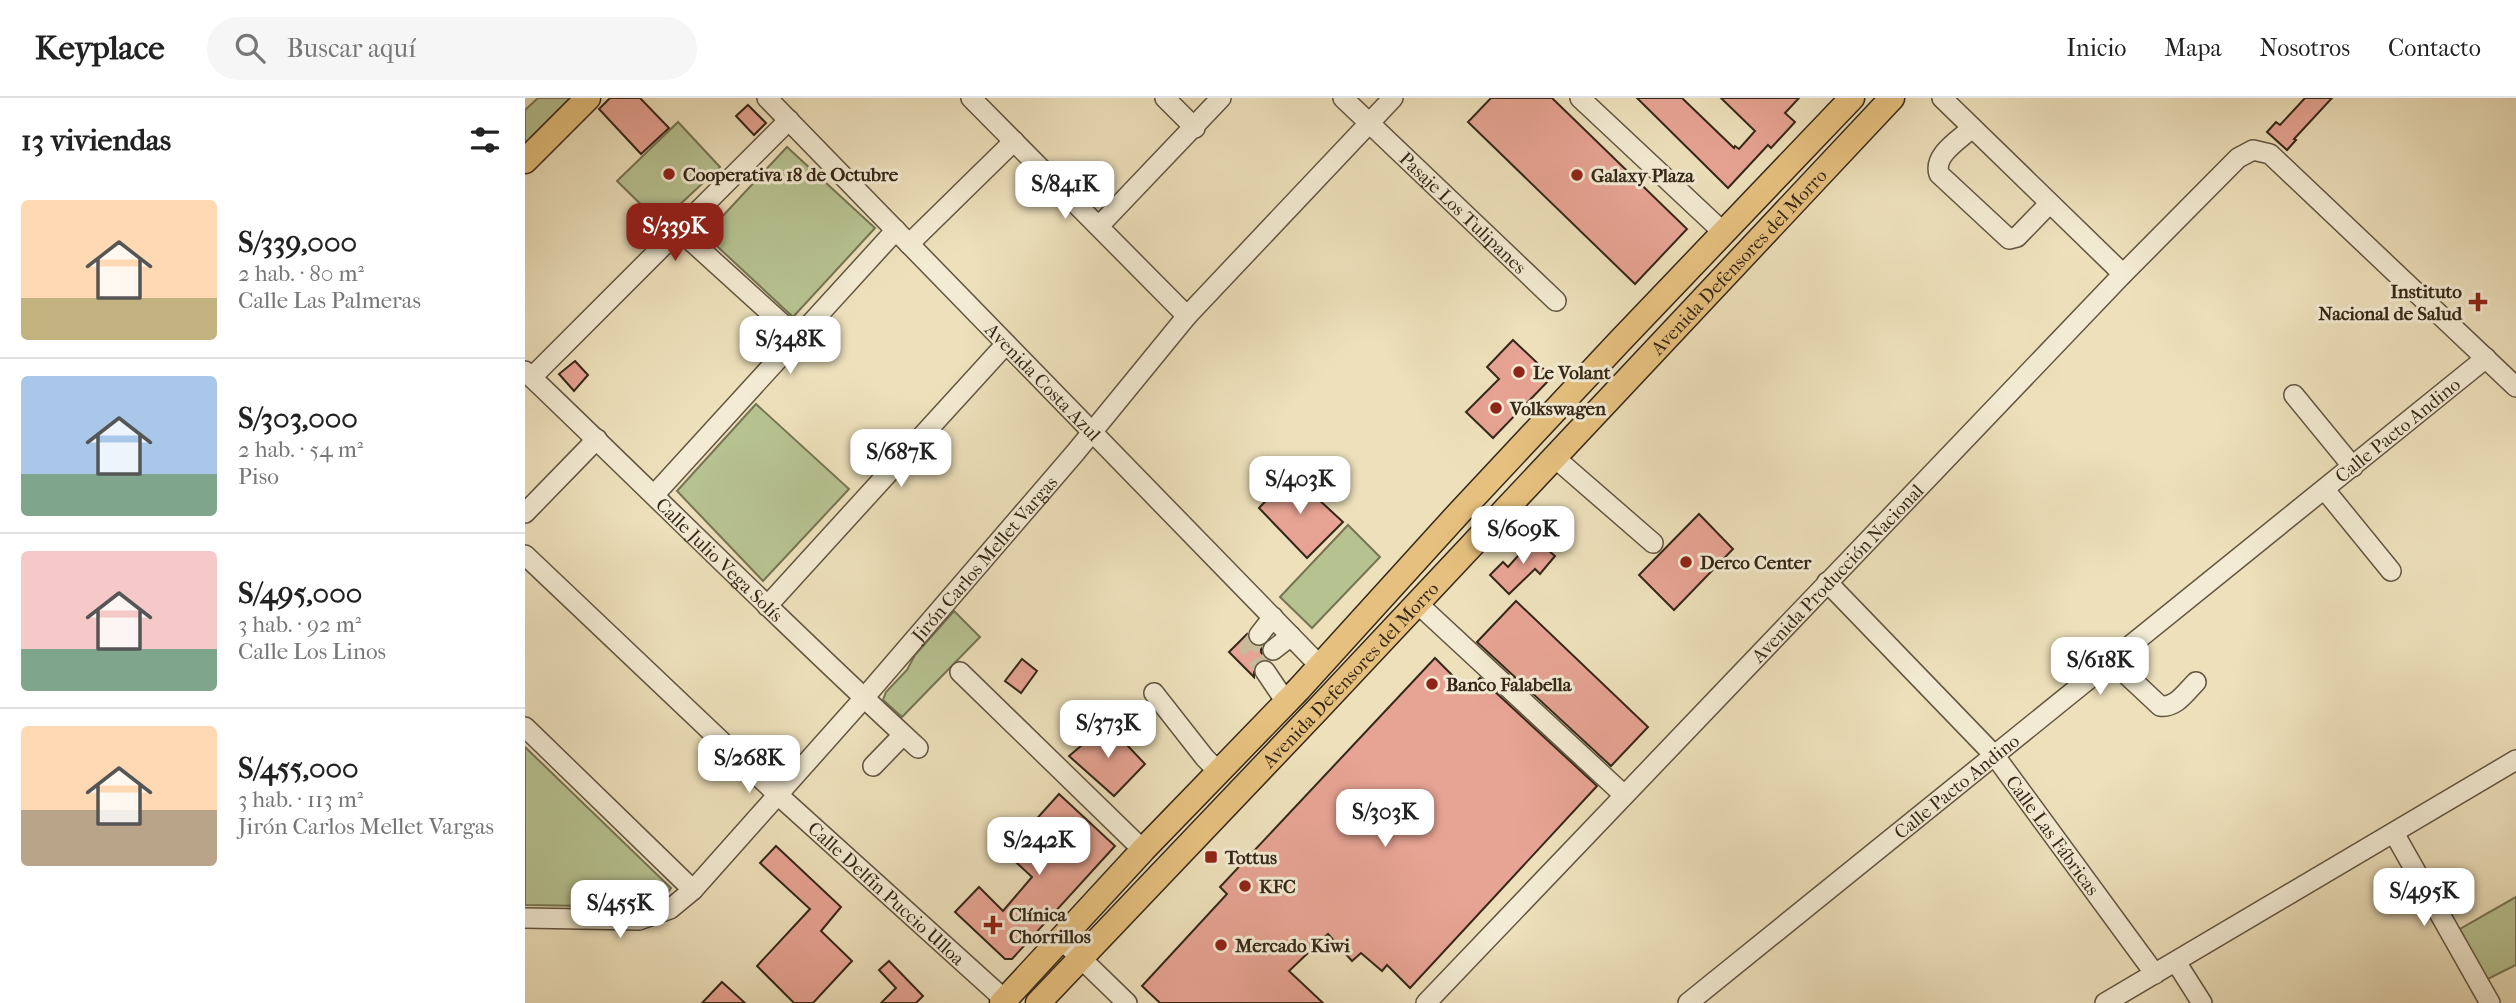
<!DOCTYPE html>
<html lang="es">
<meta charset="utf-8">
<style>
body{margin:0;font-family:"IM FELL French Canon",serif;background:#f6f6f6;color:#222;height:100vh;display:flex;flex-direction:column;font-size:26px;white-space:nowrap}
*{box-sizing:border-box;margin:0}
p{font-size:23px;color:#767676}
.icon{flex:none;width:38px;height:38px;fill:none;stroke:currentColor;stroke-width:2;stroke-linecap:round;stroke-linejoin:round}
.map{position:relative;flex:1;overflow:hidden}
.side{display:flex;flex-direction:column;background:#fff;width:525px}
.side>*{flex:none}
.price{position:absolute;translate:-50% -60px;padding:0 16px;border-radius:14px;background:#fff;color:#222;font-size:23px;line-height:46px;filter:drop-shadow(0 2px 4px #0008)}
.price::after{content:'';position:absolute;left:50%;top:42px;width:21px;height:16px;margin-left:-10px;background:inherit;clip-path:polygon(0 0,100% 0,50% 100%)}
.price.on{background:#8f2418;color:#fff}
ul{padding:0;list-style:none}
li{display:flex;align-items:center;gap:21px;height:175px;padding:0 21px}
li+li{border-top:2px solid #e0e0e0}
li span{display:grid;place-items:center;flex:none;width:196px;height:140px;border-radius:7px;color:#555}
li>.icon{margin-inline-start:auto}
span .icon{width:84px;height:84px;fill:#fffc;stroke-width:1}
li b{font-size:30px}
h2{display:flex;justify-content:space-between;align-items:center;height:84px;padding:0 21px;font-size:30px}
header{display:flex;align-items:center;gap:42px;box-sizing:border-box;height:98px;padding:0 35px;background:#fff;border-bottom:2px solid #e0e0e0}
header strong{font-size:33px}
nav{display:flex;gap:38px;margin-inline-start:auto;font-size:24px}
.search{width:490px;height:63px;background:#f6f6f6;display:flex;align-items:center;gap:18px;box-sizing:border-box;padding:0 24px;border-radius:38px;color:#767676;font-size:26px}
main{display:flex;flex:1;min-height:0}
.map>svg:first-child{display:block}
.green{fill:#b7c291;stroke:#767454;stroke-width:2}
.building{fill:#e7a393;stroke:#352718;stroke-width:2}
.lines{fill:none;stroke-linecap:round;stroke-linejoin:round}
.minor-tunnel{stroke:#c8bb9a;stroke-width:19;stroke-dasharray:19 10;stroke-linecap:butt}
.minor-casing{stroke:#635541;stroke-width:22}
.major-casing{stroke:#352718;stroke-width:27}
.minor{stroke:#f3ebd3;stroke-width:19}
.major{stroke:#e6c07e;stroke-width:24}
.poi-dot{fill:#8f2418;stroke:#f3ebd3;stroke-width:2.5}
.labels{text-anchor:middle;stroke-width:6;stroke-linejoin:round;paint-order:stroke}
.poi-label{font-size:19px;font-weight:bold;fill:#352718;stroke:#f3ebd3;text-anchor:start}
.street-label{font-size:19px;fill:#352718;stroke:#f3ebd3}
</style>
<header>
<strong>Keyplace</strong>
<div class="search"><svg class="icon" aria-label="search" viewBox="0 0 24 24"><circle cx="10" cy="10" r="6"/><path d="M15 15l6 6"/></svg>Buscar aquí</div>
<nav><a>Inicio</a><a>Mapa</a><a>Nosotros</a><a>Contacto</a></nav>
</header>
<main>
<section class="side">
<h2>13 viviendas<svg class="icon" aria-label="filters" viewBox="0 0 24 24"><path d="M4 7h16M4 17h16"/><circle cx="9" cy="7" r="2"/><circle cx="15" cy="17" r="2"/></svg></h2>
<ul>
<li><span style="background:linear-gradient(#ffd9b3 70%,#c2b280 0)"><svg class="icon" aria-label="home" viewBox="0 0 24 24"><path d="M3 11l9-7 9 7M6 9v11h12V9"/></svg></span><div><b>S/339,000</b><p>2 hab. · 80 m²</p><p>Calle Las Palmeras</p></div></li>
<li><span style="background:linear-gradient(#a9c7e8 70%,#7fa58c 0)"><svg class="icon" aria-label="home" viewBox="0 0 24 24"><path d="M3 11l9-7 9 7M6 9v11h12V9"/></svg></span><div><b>S/303,000</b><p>2 hab. · 54 m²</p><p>Piso</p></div></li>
<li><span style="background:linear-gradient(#f6c9c9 70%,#7fa58c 0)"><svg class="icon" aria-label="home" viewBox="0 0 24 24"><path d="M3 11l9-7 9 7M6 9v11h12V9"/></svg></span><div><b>S/495,000</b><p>3 hab. · 92 m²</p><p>Calle Los Linos</p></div></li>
<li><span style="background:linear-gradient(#ffd9b3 60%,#b9a48a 0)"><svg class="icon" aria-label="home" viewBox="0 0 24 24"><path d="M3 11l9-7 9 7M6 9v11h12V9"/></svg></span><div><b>S/455,000</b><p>3 hab. · 113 m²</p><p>Jirón Carlos Mellet Vargas</p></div></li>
</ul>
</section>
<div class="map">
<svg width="1991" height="905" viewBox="0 0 1991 905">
<rect width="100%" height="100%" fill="#ede0bb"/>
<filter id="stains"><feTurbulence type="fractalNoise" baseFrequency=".00286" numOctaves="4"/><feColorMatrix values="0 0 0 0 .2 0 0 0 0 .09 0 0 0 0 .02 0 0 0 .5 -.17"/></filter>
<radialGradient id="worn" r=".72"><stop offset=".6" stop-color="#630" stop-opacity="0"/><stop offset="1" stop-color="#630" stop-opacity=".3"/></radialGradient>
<!-- green -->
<g class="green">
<path d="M13,0H45L0,45V12Z"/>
<path d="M153,24L195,69L135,125L92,83Z"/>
<path d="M262,49L350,130L268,219L180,137Z"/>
<path d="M231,306L324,391L238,483L152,393Z"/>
<path d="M823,427L855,459L787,530L755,499Z"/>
<path d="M429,513L455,539L377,619L358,602L361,594L382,572L390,557Z"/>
<path d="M0,649L146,790L136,803L122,809L0,807Z"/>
<path d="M1991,799V867L1959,883L1935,831Z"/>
</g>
<!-- building -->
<g class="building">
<path d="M85,0H115L144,30L116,56L74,11Z"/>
<path d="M966,0H1027L1162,131L1110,186L943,24Z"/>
<path d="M1112,0H1157L1209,50L1210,48L1214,51L1230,33L1196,0H1274L1260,15L1270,24L1246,50L1243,47L1203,90Z"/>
<path d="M1780,0H1807L1769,41L1771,42L1762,52L1742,34L1751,24L1755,27Z"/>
<path d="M223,7L241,25L229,37L211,18Z"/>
<path d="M988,242L1027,279L968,340L941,314L974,281L962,269Z"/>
<path d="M50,263L63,277L49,293L34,276Z"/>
<path d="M766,376L818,424L782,460L734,410Z"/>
<path d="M1174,416L1208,451L1149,512L1114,477Z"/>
<path d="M1009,440L1030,458L1015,476L1010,471L984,496L965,477L978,464L983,469Z"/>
<path d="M991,503L1123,629L1086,668L952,544Z"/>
<path d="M722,536L726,546L736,549V554L740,561L729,567V579L704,554Z"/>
<path d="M910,560L943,593L955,580L1072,688L885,890L862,867L857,873L836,855L827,863L803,836L764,873L798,905H635L617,888L702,796L695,789Z"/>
<path d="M497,561L512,573L496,595L480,583Z"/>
<path d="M582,626L620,666L589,698L544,658Z"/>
<path d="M534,696L590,748L487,861H480L430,814L454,789L478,813L507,779L481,755Z"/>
<path d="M251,748L316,809L296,833L327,863L288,905H269L232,868L285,811L235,765Z"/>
<path d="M364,863L398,898L391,905H356L371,890L354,872Z"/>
<path d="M197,884L220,905H177Z"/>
</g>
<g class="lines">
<!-- minor-tunnel -->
<path class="minor-tunnel" d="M734,537L724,550L740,573"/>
<defs>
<g id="minor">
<path id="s1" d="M242,0L795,568"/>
<path d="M446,0L662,218"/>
<path d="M640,0L670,30"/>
<path id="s2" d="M818,0L1031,203"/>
<path d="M1055,0L1198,134"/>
<path d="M1417,0L1598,176"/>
<path d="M1447,30C1434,42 1408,57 1414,76L1484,141L1492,139L1524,106"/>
<path d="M574,128L696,0"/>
<path d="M154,132L273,240"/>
<path d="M384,146L489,43"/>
<path id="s3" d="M0,273C131,398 259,527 393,650"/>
<path d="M7,279L264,22"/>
<path d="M1769,297L1828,369"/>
<path d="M1029,359L1128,445"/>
<path d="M1800,392L1866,473"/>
<path d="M130,396L371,132"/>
<path d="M0,415L72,341"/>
<path id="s4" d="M0,457L252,696L480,902"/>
<path id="s5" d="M1302,484L1470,658L1630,876"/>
<path d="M892,505L1099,697"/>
<path d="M242,508L481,246"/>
<path d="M734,537L748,519"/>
<path d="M748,552L766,538"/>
<path d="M1587,563L1635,608C1651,610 1660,595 1671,584"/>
<path d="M740,573L761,604"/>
<path d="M435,574L618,752"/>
<path d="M629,595L680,660L694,674"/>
<path d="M0,629L168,792"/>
<path d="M348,668L378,637"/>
<path d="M1869,735L1965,905"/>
<path id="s6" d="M0,820L114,822L145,811L168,792L339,600L550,355L662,218L868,0"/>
<path d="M536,841L602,905"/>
<path d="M1651,864L1677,905"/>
<path id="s7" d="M901,905L1598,176L1713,60L1728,52L1745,56L1991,289"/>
<path id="s8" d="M1163,905L1961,260"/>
<path d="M1580,905L1991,662"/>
</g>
<g id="major">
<path d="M0,63L63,0"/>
<path d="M477,905L618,752L774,591L933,416L1094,244L1327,0"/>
<path id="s9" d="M513,905L794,610L1367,0"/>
</g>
</defs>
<!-- minor casing -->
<use href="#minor" class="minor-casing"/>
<!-- major casing -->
<use href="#major" class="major-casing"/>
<!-- minor -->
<use href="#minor" class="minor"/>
<!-- major -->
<use href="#major" class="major"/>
</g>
<!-- markers -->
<g class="poi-dot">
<circle cx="144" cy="76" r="7"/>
<circle cx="1052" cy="77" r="7"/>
<path d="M1949.5 193.5h7v7h7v7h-7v7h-7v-7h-7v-7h7z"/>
<circle cx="994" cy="274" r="7"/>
<circle cx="971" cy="310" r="7"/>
<circle cx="1161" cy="464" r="7"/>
<circle cx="907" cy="586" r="7"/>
<rect x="679" y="752" width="14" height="14" rx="3.5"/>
<circle cx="720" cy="788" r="7"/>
<path d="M464.5 816.5h7v7h7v7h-7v7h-7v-7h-7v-7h7z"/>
<circle cx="696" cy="847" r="7"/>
</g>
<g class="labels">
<!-- poi labels -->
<g class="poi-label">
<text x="158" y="83">Cooperativa 18 de Octubre</text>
<text x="1066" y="84">Galaxy Plaza</text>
<text x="1937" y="200" text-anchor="end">Instituto<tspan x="1937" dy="22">Nacional de Salud</tspan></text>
<text x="1008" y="281">Le Volant</text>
<text x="985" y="317">Volkswagen</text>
<text x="1175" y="471">Derco Center</text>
<text x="921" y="593">Banco Falabella</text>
<text x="700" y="766">Tottus</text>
<text x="734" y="795">KFC</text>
<text x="484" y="823">Clínica<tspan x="484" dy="22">Chorrillos</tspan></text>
<text x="710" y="854">Mercado Kiwi</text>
</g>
<!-- street labels -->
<g class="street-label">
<text dy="7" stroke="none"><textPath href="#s2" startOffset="166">Pasaje Los Tulipanes</textPath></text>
<text dy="7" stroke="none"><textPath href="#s9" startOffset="1020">Avenida Defensores del Morro</textPath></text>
<text dy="7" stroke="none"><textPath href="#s1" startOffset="396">Avenida Costa Azul</textPath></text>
<text dy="7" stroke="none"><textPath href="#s8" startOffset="912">Calle Pacto Andino</textPath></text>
<text dy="7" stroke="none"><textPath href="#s6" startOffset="618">Jirón Carlos Mellet Vargas</textPath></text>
<text dy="7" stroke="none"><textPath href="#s3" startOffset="271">Calle Julio Vega Solís</textPath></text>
<text dy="7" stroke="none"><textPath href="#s7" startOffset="595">Avenida Producción Nacional</textPath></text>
<text dy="7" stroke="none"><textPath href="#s9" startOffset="453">Avenida Defensores del Morro</textPath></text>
<text dy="7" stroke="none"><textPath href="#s8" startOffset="345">Calle Pacto Andino</textPath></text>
<text dy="7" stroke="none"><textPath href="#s5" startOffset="340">Calle Las Fábricas</textPath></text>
<text dy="7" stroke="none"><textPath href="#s4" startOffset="495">Calle Delfín Puccio Ulloa</textPath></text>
</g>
</g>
<rect width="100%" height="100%" filter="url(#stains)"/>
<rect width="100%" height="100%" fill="url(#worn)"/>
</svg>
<b class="price" style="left:540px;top:123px">S/841K</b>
<b class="price on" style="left:150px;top:165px">S/339K</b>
<b class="price" style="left:265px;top:278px">S/348K</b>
<b class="price" style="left:376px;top:391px">S/687K</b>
<b class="price" style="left:775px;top:418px">S/403K</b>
<b class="price" style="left:998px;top:468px">S/609K</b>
<b class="price" style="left:1575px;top:599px">S/618K</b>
<b class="price" style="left:583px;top:662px">S/373K</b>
<b class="price" style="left:224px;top:697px">S/268K</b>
<b class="price" style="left:860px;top:751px">S/303K</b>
<b class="price" style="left:514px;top:779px">S/242K</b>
<b class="price" style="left:1899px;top:830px">S/495K</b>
<b class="price" style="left:95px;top:842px">S/455K</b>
</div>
</main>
